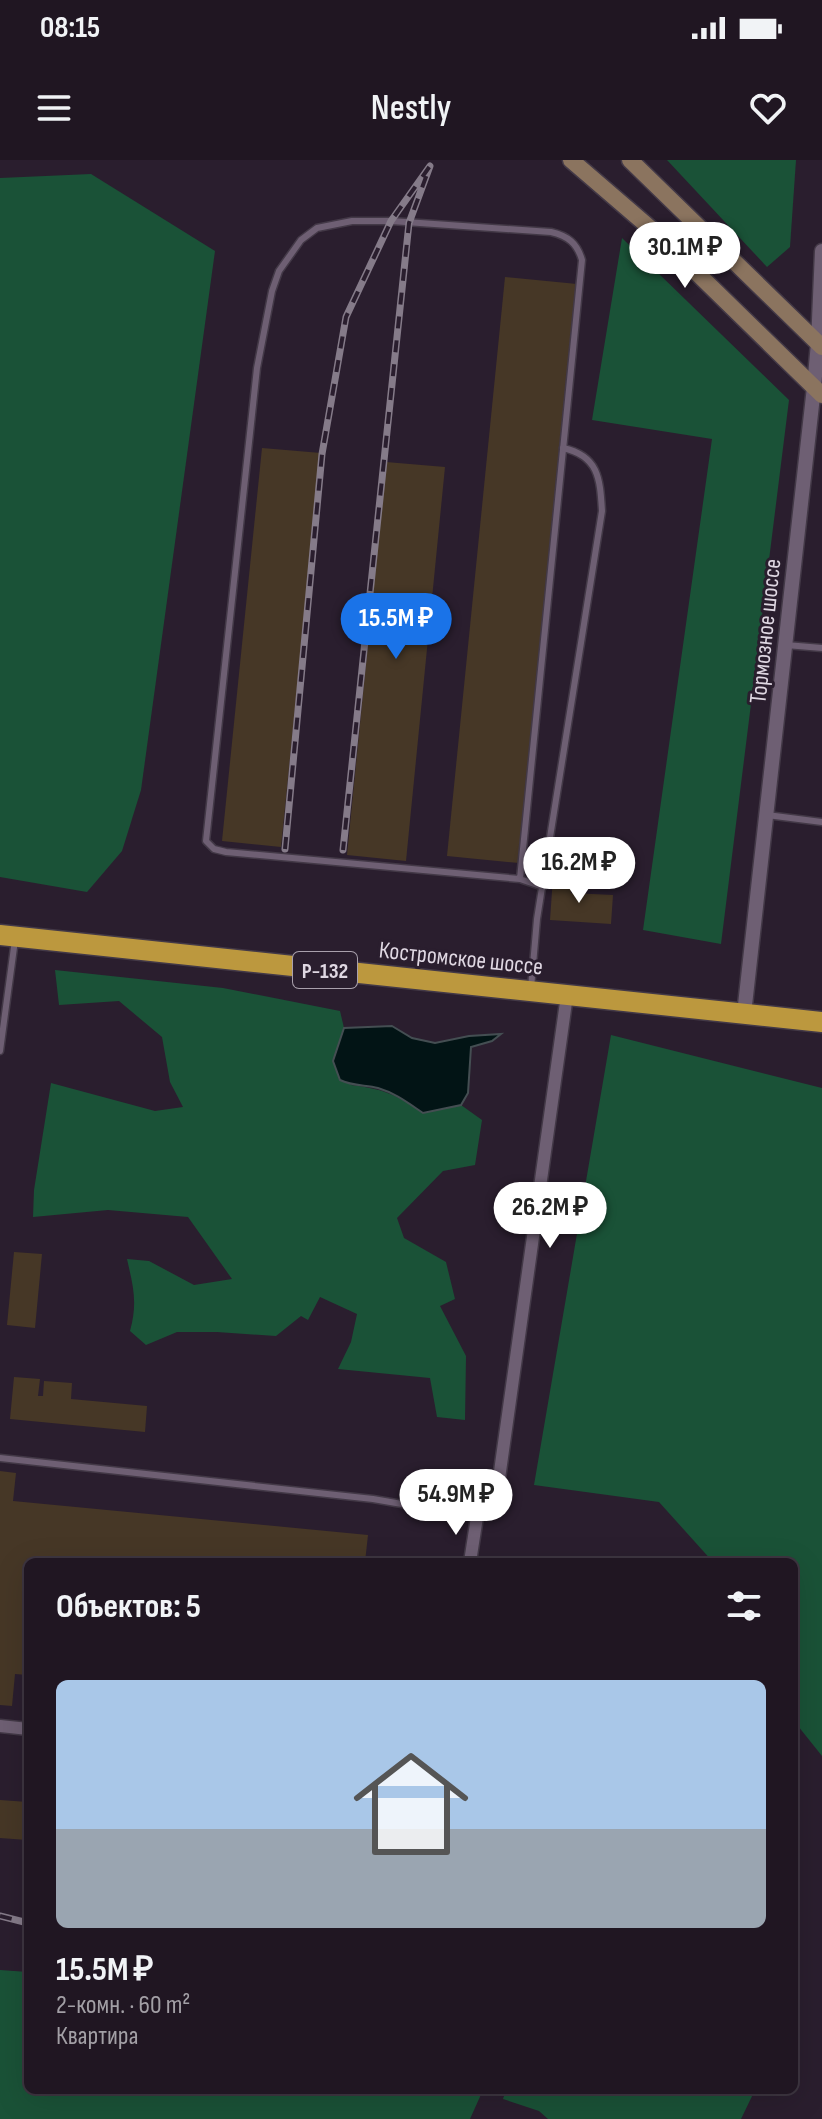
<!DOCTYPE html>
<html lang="ru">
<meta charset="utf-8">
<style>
body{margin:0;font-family:"Sofia Sans Condensed",sans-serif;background:#281f2a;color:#f1f3f6;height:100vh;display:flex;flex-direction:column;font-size:30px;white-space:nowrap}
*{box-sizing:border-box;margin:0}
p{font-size:26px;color:#a29fa5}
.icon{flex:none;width:44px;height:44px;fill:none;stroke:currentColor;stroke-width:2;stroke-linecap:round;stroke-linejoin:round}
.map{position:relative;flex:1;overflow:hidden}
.side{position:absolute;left:24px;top:1398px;width:774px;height:536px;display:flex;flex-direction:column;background:#201622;border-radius:12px;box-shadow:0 8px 32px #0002,0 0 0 2px #3d3540}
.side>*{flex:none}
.price{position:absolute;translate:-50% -68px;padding:0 18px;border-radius:28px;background:#fff;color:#222;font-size:26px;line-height:52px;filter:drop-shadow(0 2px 4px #0008)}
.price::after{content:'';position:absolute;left:50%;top:48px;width:24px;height:18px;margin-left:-12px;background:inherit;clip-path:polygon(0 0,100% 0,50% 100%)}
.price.active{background:#1a73e8;color:#fff}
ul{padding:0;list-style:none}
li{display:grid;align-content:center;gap:16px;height:424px;padding:0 32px}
li span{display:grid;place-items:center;height:248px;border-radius:12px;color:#555}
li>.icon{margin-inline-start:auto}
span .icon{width:144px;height:144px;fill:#fffc;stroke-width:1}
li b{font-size:34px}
h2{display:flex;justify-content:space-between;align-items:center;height:96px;padding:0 32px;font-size:34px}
.status{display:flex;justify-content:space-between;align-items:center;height:56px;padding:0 40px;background:#201622;direction:ltr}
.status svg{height:22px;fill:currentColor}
header{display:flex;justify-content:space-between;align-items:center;height:104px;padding:0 32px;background:#201622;font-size:36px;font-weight:600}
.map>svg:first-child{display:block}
.green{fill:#1a5237}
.water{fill:#021415;stroke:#444e52;stroke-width:2}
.building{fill:#463726}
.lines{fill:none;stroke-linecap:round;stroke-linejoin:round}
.service-casing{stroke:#433947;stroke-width:9}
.minor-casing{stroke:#433947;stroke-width:15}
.tertiary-casing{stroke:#433947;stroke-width:17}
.secondary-casing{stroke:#433947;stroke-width:19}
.trunk-casing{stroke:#433947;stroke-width:23}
.service{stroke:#6e5f73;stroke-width:6}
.minor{stroke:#6e5f73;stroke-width:12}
.tertiary{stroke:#6e5f73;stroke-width:14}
.secondary{stroke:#8b745f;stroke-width:16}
.trunk{stroke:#bc983e;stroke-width:20}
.rail-casing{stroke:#857b89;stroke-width:7}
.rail{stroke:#2a1e2e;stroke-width:4;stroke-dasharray:12;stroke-linecap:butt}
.labels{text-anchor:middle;stroke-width:6;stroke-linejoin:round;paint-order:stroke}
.shield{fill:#2a1e2e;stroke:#a9a0ac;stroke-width:2}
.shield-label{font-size:22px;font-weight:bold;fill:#dfd7e2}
.street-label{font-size:24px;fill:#dfd7e2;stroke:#2a1e2e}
</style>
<div class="status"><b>08:15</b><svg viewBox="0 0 49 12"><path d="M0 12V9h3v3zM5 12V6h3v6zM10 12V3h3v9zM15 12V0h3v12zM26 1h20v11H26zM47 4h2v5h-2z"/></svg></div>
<header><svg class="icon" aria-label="menu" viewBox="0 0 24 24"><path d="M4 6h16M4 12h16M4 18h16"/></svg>Nestly<svg class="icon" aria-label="heart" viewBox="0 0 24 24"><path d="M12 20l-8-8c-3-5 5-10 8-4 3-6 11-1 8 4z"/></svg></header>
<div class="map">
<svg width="822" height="1959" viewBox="0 0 822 1959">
<rect width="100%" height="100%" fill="#2a1e2e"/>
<!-- green -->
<g class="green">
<path d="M667,0H796L790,87L767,107Z"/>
<path d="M91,14L215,91L141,630L122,691L87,732L0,717V18Z"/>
<path d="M622,78L789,240L721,784L643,770L712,279L592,260Z"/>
<path d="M55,810L223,828L340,851L344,868L333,901L351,925C383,929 396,934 423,953L461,945L482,960L475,1005L443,1011L397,1058L404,1078L446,1102L455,1139L440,1146L466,1196L465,1260L437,1257L430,1218L338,1209L351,1182L357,1154L320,1137L308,1160L301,1156L276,1176L217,1172H177L146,1185L130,1171C138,1142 133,1126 127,1099L149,1101L194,1125L232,1119L188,1057L108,1050L33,1057L34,1030L51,923L155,951L183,947L170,922L162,877L119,841L59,845Z"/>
<path d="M611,875L822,928V1596L794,1561V1402H713L659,1342L534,1325Z"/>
<path d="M0,1810L28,1812V1930H483L470,1959H0Z"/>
<path d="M506,1930H628L679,1936L683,1930H755L741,1959H548L539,1951L503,1939Z"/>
</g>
<!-- water -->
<path class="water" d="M392,866L412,878L435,883L469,876L501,874L492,881L471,887L468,933L461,945L423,953C408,943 395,933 378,928C365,925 352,926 340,920L333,901L344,868Z"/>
<!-- building -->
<g class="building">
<path d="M505,117L577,124L519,703L447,696Z"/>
<path d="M262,288L321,293L281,687L222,681Z"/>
<path d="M386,302L445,307L406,701L347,695Z"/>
<path d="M553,717L572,718L571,733L613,735L611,764L550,760Z"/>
<path d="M14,1092L42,1094L35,1168L7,1165Z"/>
<path d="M14,1217L40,1219L38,1236H43L44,1221L72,1223L71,1239L147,1246L145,1272L10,1259Z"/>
<path d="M0,1311L16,1313L13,1341L368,1375L365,1402H28V1515L15,1514L12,1546L0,1545Z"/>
<path d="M0,1640L28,1642L27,1680L0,1678Z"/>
</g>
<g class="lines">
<defs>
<g id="service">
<path d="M786,485L822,488"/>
<path d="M767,655L822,662"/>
<path d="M520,719L582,100C577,83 568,76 551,72L391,61H352L317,68L301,80L279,111L272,131L257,208L206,681L214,689L226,692L520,719L543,727"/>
<path d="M531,828L537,759L602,351C600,319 599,296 563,288"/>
<path d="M0,891L15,780"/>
<path d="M0,1298L373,1339L477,1357L490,1352L496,1340"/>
</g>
<g id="minor">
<path d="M496,1340L567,835"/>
<path d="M470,1402L477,1357"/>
<path d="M0,1566L28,1569"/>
</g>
<path id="tertiary" d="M744,854L814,227L818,183L822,91"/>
<g id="secondary">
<path d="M571,0L657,74L822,235"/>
<path d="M630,0L822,187"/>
</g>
<path id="trunk" d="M0,775L822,862"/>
</defs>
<!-- service casing -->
<use href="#service" class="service-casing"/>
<!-- minor casing -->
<use href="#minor" class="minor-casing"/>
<!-- tertiary casing -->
<use href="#tertiary" class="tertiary-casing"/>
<!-- secondary casing -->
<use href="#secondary" class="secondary-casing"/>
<!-- trunk casing -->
<use href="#trunk" class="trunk-casing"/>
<!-- service -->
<use href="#service" class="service"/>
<!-- minor -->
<use href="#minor" class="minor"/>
<!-- tertiary -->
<use href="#tertiary" class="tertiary"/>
<!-- secondary -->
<use href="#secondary" class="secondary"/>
<!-- trunk -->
<use href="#trunk" class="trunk"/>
<defs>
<g id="rail">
<path d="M285,689L322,294L346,157L391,61L430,6L409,63L343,690"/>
<path d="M0,1756L28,1763"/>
</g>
</defs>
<!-- rail casing -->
<use href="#rail" class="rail-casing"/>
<!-- rail -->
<use href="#rail" class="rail"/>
</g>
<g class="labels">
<!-- shield labels -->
<rect class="shield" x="293" y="792" width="64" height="36" rx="6"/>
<g class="shield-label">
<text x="325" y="818">Р-132</text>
</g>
<!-- street labels -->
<g class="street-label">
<text transform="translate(765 471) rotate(-84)" y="8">Тормозное шоссе</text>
<text transform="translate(461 798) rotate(6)" y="8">Костромское шоссе</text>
</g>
</g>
</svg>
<b class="price" style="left:685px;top:130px">30.1M ₽</b>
<b class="price active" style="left:396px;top:501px">15.5M ₽</b>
<b class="price" style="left:579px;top:745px">16.2M ₽</b>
<b class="price" style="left:550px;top:1090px">26.2M ₽</b>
<b class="price" style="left:456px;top:1377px">54.9M ₽</b>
<section class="side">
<h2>Объектов: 5<svg class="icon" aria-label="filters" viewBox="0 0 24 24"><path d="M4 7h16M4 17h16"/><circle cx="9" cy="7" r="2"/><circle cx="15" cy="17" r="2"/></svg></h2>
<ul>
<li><span style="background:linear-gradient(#a9c7e8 60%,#9aa5b1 0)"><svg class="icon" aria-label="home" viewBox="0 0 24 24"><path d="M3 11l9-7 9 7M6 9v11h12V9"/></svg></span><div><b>15.5M ₽</b><p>2-комн. · 60 m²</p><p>Квартира</p></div></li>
</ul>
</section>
</div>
